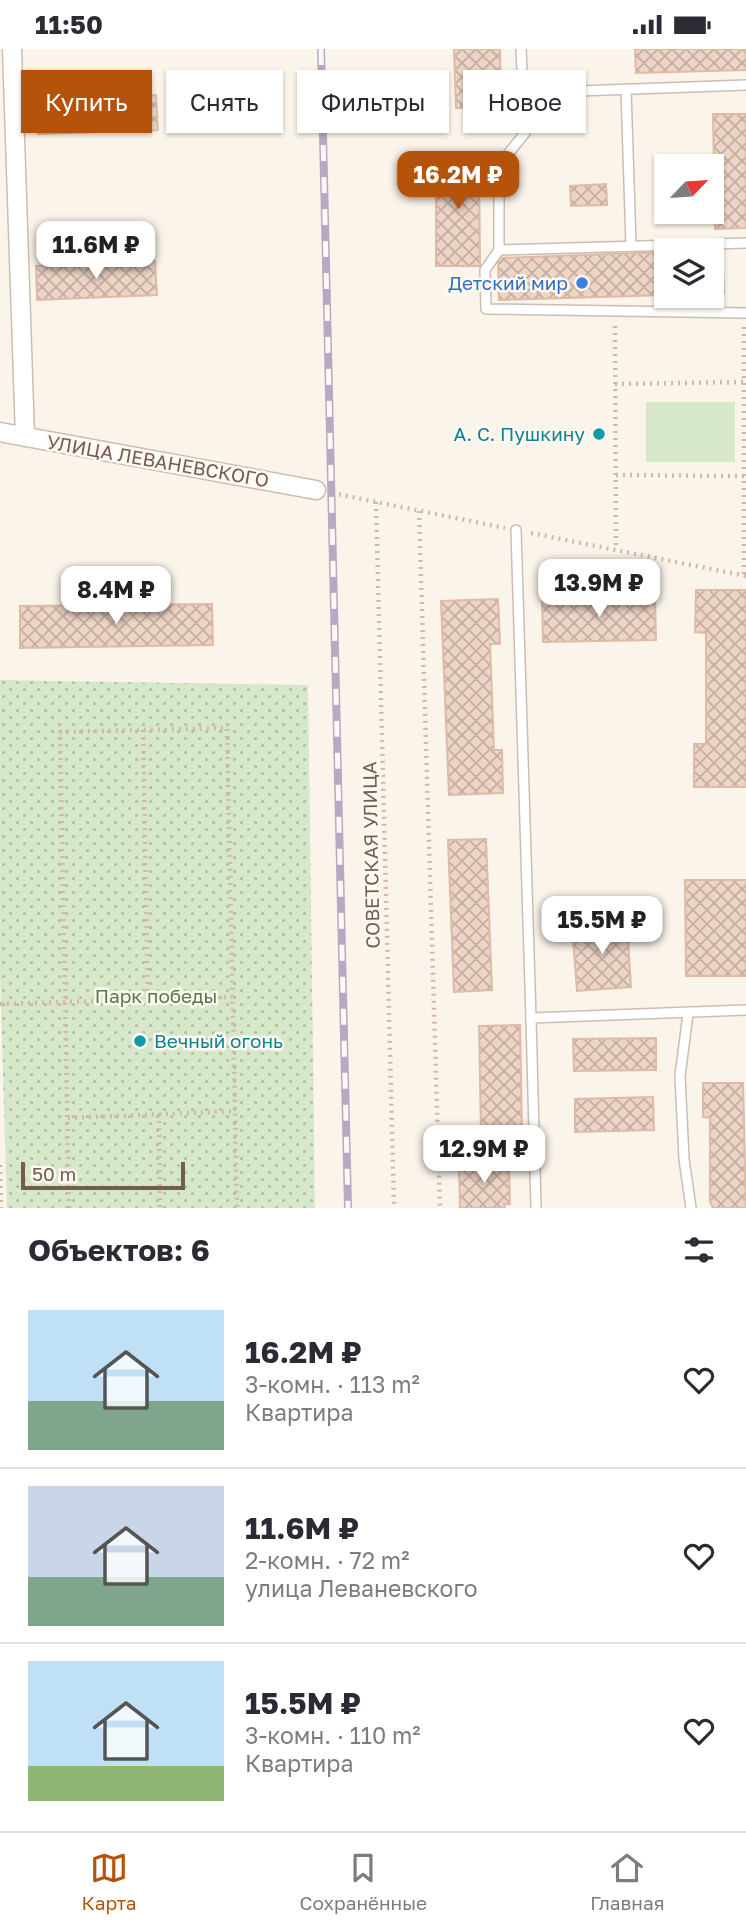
<!DOCTYPE html>
<html lang="ru">
<meta charset="utf-8">
<style>
body{margin:0;font-family:"Golos Text",sans-serif;background:#f7f7f7;color:#2b2b33;height:100vh;display:flex;flex-direction:column;font-size:26px;white-space:nowrap}
*{box-sizing:border-box;margin:0}
p{font-size:23px;color:#7c7c81}
.icon{flex:none;width:38px;height:38px;fill:none;stroke:currentColor;stroke-width:2;stroke-linecap:round;stroke-linejoin:round}
.map{position:relative;height:1159px;overflow:hidden}
.details{display:flex;flex-direction:column;background:#fff;flex:1}
.details>*{flex:none}
.banner{position:absolute;left:21px;top:21px;width:705px;height:63px;display:flex;gap:14px}
.needle{width:46px;rotate:65deg}
.fabs{position:absolute;left:654px;top:105px;display:grid;gap:14px}
.fabs a{display:grid;place-items:center;width:70px;height:70px;border-radius:0px;background:#fff;box-shadow:0 2px 5px #0004;font-size:35px}
.scale{position:absolute;left:21px;bottom:18px;width:164px;box-sizing:border-box;padding-left:7px;border:4px solid #735c50;border-top:0;font-size:19px;line-height:24px;white-space:nowrap;color:#735c50;-webkit-text-stroke:5px #fdf8f1;paint-order:stroke}
.price{position:absolute;translate:-50% -60px;padding:0 16px;border-radius:14px;background:#fff;color:#222;font-size:23px;line-height:46px;filter:drop-shadow(0 2px 4px #0008)}
.price::after{content:'';position:absolute;left:50%;top:42px;width:21px;height:16px;margin-left:-10px;background:inherit;clip-path:polygon(0 0,100% 0,50% 100%)}
.price.active{background:#b45309;color:#fff}
ul{padding:0;list-style:none}
li{display:flex;align-items:center;gap:21px;height:175px;padding:0 28px}
li+li{border-top:2px solid #e1e1e2}
li span{display:grid;place-items:center;flex:none;width:196px;height:140px;border-radius:0px;color:#555}
li>.icon{margin-inline-start:auto}
span .icon{width:84px;height:84px;fill:#fffc;stroke-width:1}
li b{font-size:30px}
h2{display:flex;justify-content:space-between;align-items:center;height:84px;padding:0 28px;font-size:30px}
.tag{padding:0 24px;border-radius:0px;background:#fff;box-shadow:0 2px 5px #0004;font-size:24px;line-height:63px}
.tag.active{background:#b45309;color:#fff}
.status{display:flex;justify-content:space-between;align-items:center;height:49px;padding:0 35px;background:#fff;direction:ltr}
.status svg{height:19px;fill:currentColor}
.tabs{display:flex;justify-content:space-around;align-items:center;height:98px;border-top:2px solid #e1e1e2;background:#fff;font-size:19px;color:#7c7c81}
.tabs a{display:grid;justify-items:center;gap:4px}
.tabs .active{color:#b45309}
.map>svg:first-child{display:block}
.grass{fill:#d6e7ca}
.park{fill:url(#park-dots)}
.building{fill:url(#building-cross-hatch);stroke:#debba7;stroke-width:2}
.lines{fill:none;stroke-linecap:round;stroke-linejoin:round}
.service-casing{stroke:#ccbdb1;stroke-width:12}
.minor-casing{stroke:#ccbdb1;stroke-width:21}
.path{stroke:#d3b8a8;stroke-width:4.5;stroke-dasharray:2 5;stroke-linecap:butt}
.service{stroke:#fff;stroke-width:9}
.minor{stroke:#fff;stroke-width:18}
.rail-casing{stroke:#b7a9c4;stroke-width:8}
.rail{stroke:#fdf8f1;stroke-width:5;stroke-dasharray:16;stroke-linecap:butt}
.shop-dot{fill:#3f7fe0;stroke:#fdf8f1;stroke-width:2.5}
.culture-dot{fill:#0f9aa8;stroke:#fdf8f1;stroke-width:2.5}
.labels{text-anchor:middle;stroke-width:5;stroke-linejoin:round;paint-order:stroke}
.shop-label{font-size:19px;fill:#366cbe;stroke:#fdf8f1;text-anchor:end}
.culture-label{font-size:19px;fill:#0d838f;stroke:#fdf8f1;text-anchor:end}
.street-label{font-size:19px;fill:#735c50;stroke:#fdf8f1}
.park-label{font-size:19px;fill:#577849;stroke:#fdf8f1}
</style>
<div class="status"><b>11:50</b><svg viewBox="0 0 49 12"><path d="M0 12V9h3v3zM5 12V6h3v6zM10 12V3h3v9zM15 12V0h3v12zM26 1h20v11H26zM47 4h2v5h-2z"/></svg></div>
<div class="map">
<svg width="746" height="1159" viewBox="0 0 746 1159">
<defs>
<pattern id="park-dots" width="8" height="8" patternUnits="userSpaceOnUse" patternTransform="scale(1.75)"><rect width="8" height="8" fill="#d6e7ca"/><path d="M2 2h.1M6 6h.1" fill="none" stroke="#b2bea6" stroke-width="1.8" stroke-linecap="round"/></pattern>
<pattern id="building-cross-hatch" width="8" height="8" patternUnits="userSpaceOnUse" patternTransform="scale(1.75)"><rect width="8" height="8" fill="#edd4c5"/><path d="M0 0l8 8M0 8l8-8" fill="none" stroke="#c4afa2"/></pattern>
</defs>
<rect width="100%" height="100%" fill="#fbf4eb"/>
<!-- grass -->
<rect class="grass" x="646" y="353" width="89" height="60"/>
<!-- park -->
<path class="park" d="M0,631L308,636L315,1159H7L0,925Z"/>
<!-- building -->
<g class="building">
<path d="M454,0H500L501,58L456,59Z"/>
<path d="M635,0H746V21L636,24Z"/>
<path d="M156,46L158,81L38,85L36,51Z"/>
<path d="M713,65H746V179L715,180Z"/>
<path d="M479,106L480,217H436V107Z"/>
<path d="M606,135L607,156L571,157L570,137Z"/>
<path d="M722,201L724,244H712V202Z"/>
<path d="M667,203V246L499,251L498,209Z"/>
<path d="M155,212L157,246L37,251L36,217Z"/>
<path d="M696,541H746V738H694V695H706V584L695,583Z"/>
<path d="M655,547L656,591L543,593L542,549Z"/>
<path d="M498,550L500,595H490L494,701H502L503,744L449,746L441,552Z"/>
<path d="M212,555L213,596L20,599V557Z"/>
<path d="M486,790L492,941L454,943L448,791Z"/>
<path d="M685,831H746V927H686Z"/>
<path d="M627,873L631,938L577,942L572,877Z"/>
<path d="M520,976L522,1084H481L479,977Z"/>
<path d="M656,989V1021L574,1022L573,990Z"/>
<path d="M703,1034H743L746,1159H713L710,1153V1069L703,1068Z"/>
<path d="M653,1048L654,1081L575,1083V1050Z"/>
<path d="M509,1113L510,1155H504L505,1159H460L459,1114Z"/>
</g>
<g class="lines">
<defs>
<g id="service">
<path d="M521,0L525,84L499,116V201L485,221L486,260L746,264"/>
<path d="M626,40L631,197"/>
<path d="M523,44L746,36"/>
<path d="M499,201L746,194"/>
<path d="M516,481L531,969"/>
<path d="M688,965L680,1027L684,1110L691,1159"/>
<path d="M536,1159L531,969L746,961"/>
</g>
<g id="minor">
<path d="M12,0L25,388"/>
<path d="M0,383L316,441"/>
</g>
</defs>
<!-- service casing -->
<use href="#service" class="service-casing"/>
<!-- minor casing -->
<use href="#minor" class="minor-casing"/>
<!-- path -->
<g class="path">
<path d="M615,277L616,501"/>
<path d="M744,278V526"/>
<path d="M615,335L745,333"/>
<path d="M616,426L745,427"/>
<path d="M332,444L505,479"/>
<path d="M376,453L394,1159"/>
<path d="M419,462L440,1159"/>
<path d="M531,484L746,527"/>
<path d="M143,681L148,950"/>
<path d="M0,955L232,948"/>
<path d="M159,1065L160,1159"/>
<path d="M68,1069L235,1062"/>
<path d="M0,1116L1,1159"/>
<path d="M69,1159L60,683L227,679L237,1159"/>
</g>
<!-- service -->
<use href="#service" class="service"/>
<!-- minor -->
<use href="#minor" class="minor"/>
<defs>
<path id="rail" d="M321,0L348,1159"/>
</defs>
<!-- rail casing -->
<use href="#rail" class="rail-casing"/>
<!-- rail -->
<use href="#rail" class="rail"/>
</g>
<!-- markers -->
<circle class="shop-dot" cx="582" cy="234" r="7"/>
<g class="culture-dot">
<circle cx="599" cy="385" r="7"/>
<circle cx="140" cy="992" r="7"/>
</g>
<g class="labels">
<!-- shop labels -->
<g class="shop-label">
<text x="568" y="241">Детский мир</text>
</g>
<!-- culture labels -->
<g class="culture-label">
<text x="585" y="392">А. С. Пушкину</text>
<text x="154" y="999" text-anchor="start">Вечный огонь</text>
</g>
<!-- street labels -->
<g class="street-label">
<text transform="translate(158 412) rotate(10)" y="7">УЛИЦА ЛЕВАНЕВСКОГО</text>
<text transform="translate(371 806) rotate(-91)" y="7">СОВЕТСКАЯ УЛИЦА</text>
</g>
<!-- park labels -->
<g class="park-label">
<text x="156" y="954">Парк победы</text>
</g>
</g>
</svg>
<div class="fabs">
<a><svg class="needle" viewBox="-14 -14 28 28"><path d="M0-13l5 13h-10z" fill="#e53935"/><path d="M0 13l5-13h-10z" fill="#7c7c81"/></svg></a>
<a><svg class="icon" aria-label="layers" viewBox="0 0 24 24"><path d="M12 4l9 5-9 5-9-5zM3 14l9 5 9-5"/></svg></a>
</div>
<div class="scale">50 m</div>
<b class="price active" style="left:458px;top:162px">16.2M ₽</b>
<b class="price" style="left:96px;top:232px">11.6M ₽</b>
<b class="price" style="left:599px;top:570px">13.9M ₽</b>
<b class="price" style="left:116px;top:577px">8.4M ₽</b>
<b class="price" style="left:602px;top:907px">15.5M ₽</b>
<b class="price" style="left:484px;top:1136px">12.9M ₽</b>
<div class="banner">
<a class="tag active">Купить</a>
<a class="tag">Снять</a>
<a class="tag">Фильтры</a>
<a class="tag">Новое</a>
</div>
</div>
<section class="details">
<h2>Объектов: 6<svg class="icon" aria-label="filters" viewBox="0 0 24 24"><path d="M4 7h16M4 17h16"/><circle cx="9" cy="7" r="2"/><circle cx="15" cy="17" r="2"/></svg></h2>
<ul>
<li><span style="background:linear-gradient(#bfe0f5 65%,#7fa58c 0)"><svg class="icon" aria-label="home" viewBox="0 0 24 24"><path d="M3 11l9-7 9 7M6 9v11h12V9"/></svg></span><div><b>16.2M ₽</b><p>3-комн. · 113 m²</p><p>Квартира</p></div><svg class="icon" aria-label="heart" viewBox="0 0 24 24"><path d="M12 20l-8-8c-3-5 5-10 8-4 3-6 11-1 8 4z"/></svg></li>
<li><span style="background:linear-gradient(#c9d6e8 65%,#7fa58c 0)"><svg class="icon" aria-label="home" viewBox="0 0 24 24"><path d="M3 11l9-7 9 7M6 9v11h12V9"/></svg></span><div><b>11.6M ₽</b><p>2-комн. · 72 m²</p><p>улица Леваневского</p></div><svg class="icon" aria-label="heart" viewBox="0 0 24 24"><path d="M12 20l-8-8c-3-5 5-10 8-4 3-6 11-1 8 4z"/></svg></li>
<li><span style="background:linear-gradient(#bfe0f5 75%,#8fb573 0)"><svg class="icon" aria-label="home" viewBox="0 0 24 24"><path d="M3 11l9-7 9 7M6 9v11h12V9"/></svg></span><div><b>15.5M ₽</b><p>3-комн. · 110 m²</p><p>Квартира</p></div><svg class="icon" aria-label="heart" viewBox="0 0 24 24"><path d="M12 20l-8-8c-3-5 5-10 8-4 3-6 11-1 8 4z"/></svg></li>
</ul>
</section>
<nav class="tabs">
<a class="active"><svg class="icon" aria-label="map" viewBox="0 0 24 24"><path d="M3 6l6-2 6 2 6-2v14l-6 2-6-2-6 2zM9 4v14M15 6v14"/></svg>Карта</a>
<a><svg class="icon" aria-label="saved" viewBox="0 0 24 24"><path d="M7 4h10v16l-5-4-5 4z"/></svg>Сохранённые</a>
<a><svg class="icon" aria-label="home" viewBox="0 0 24 24"><path d="M3 11l9-7 9 7M6 9v11h12V9"/></svg>Главная</a>
</nav>
